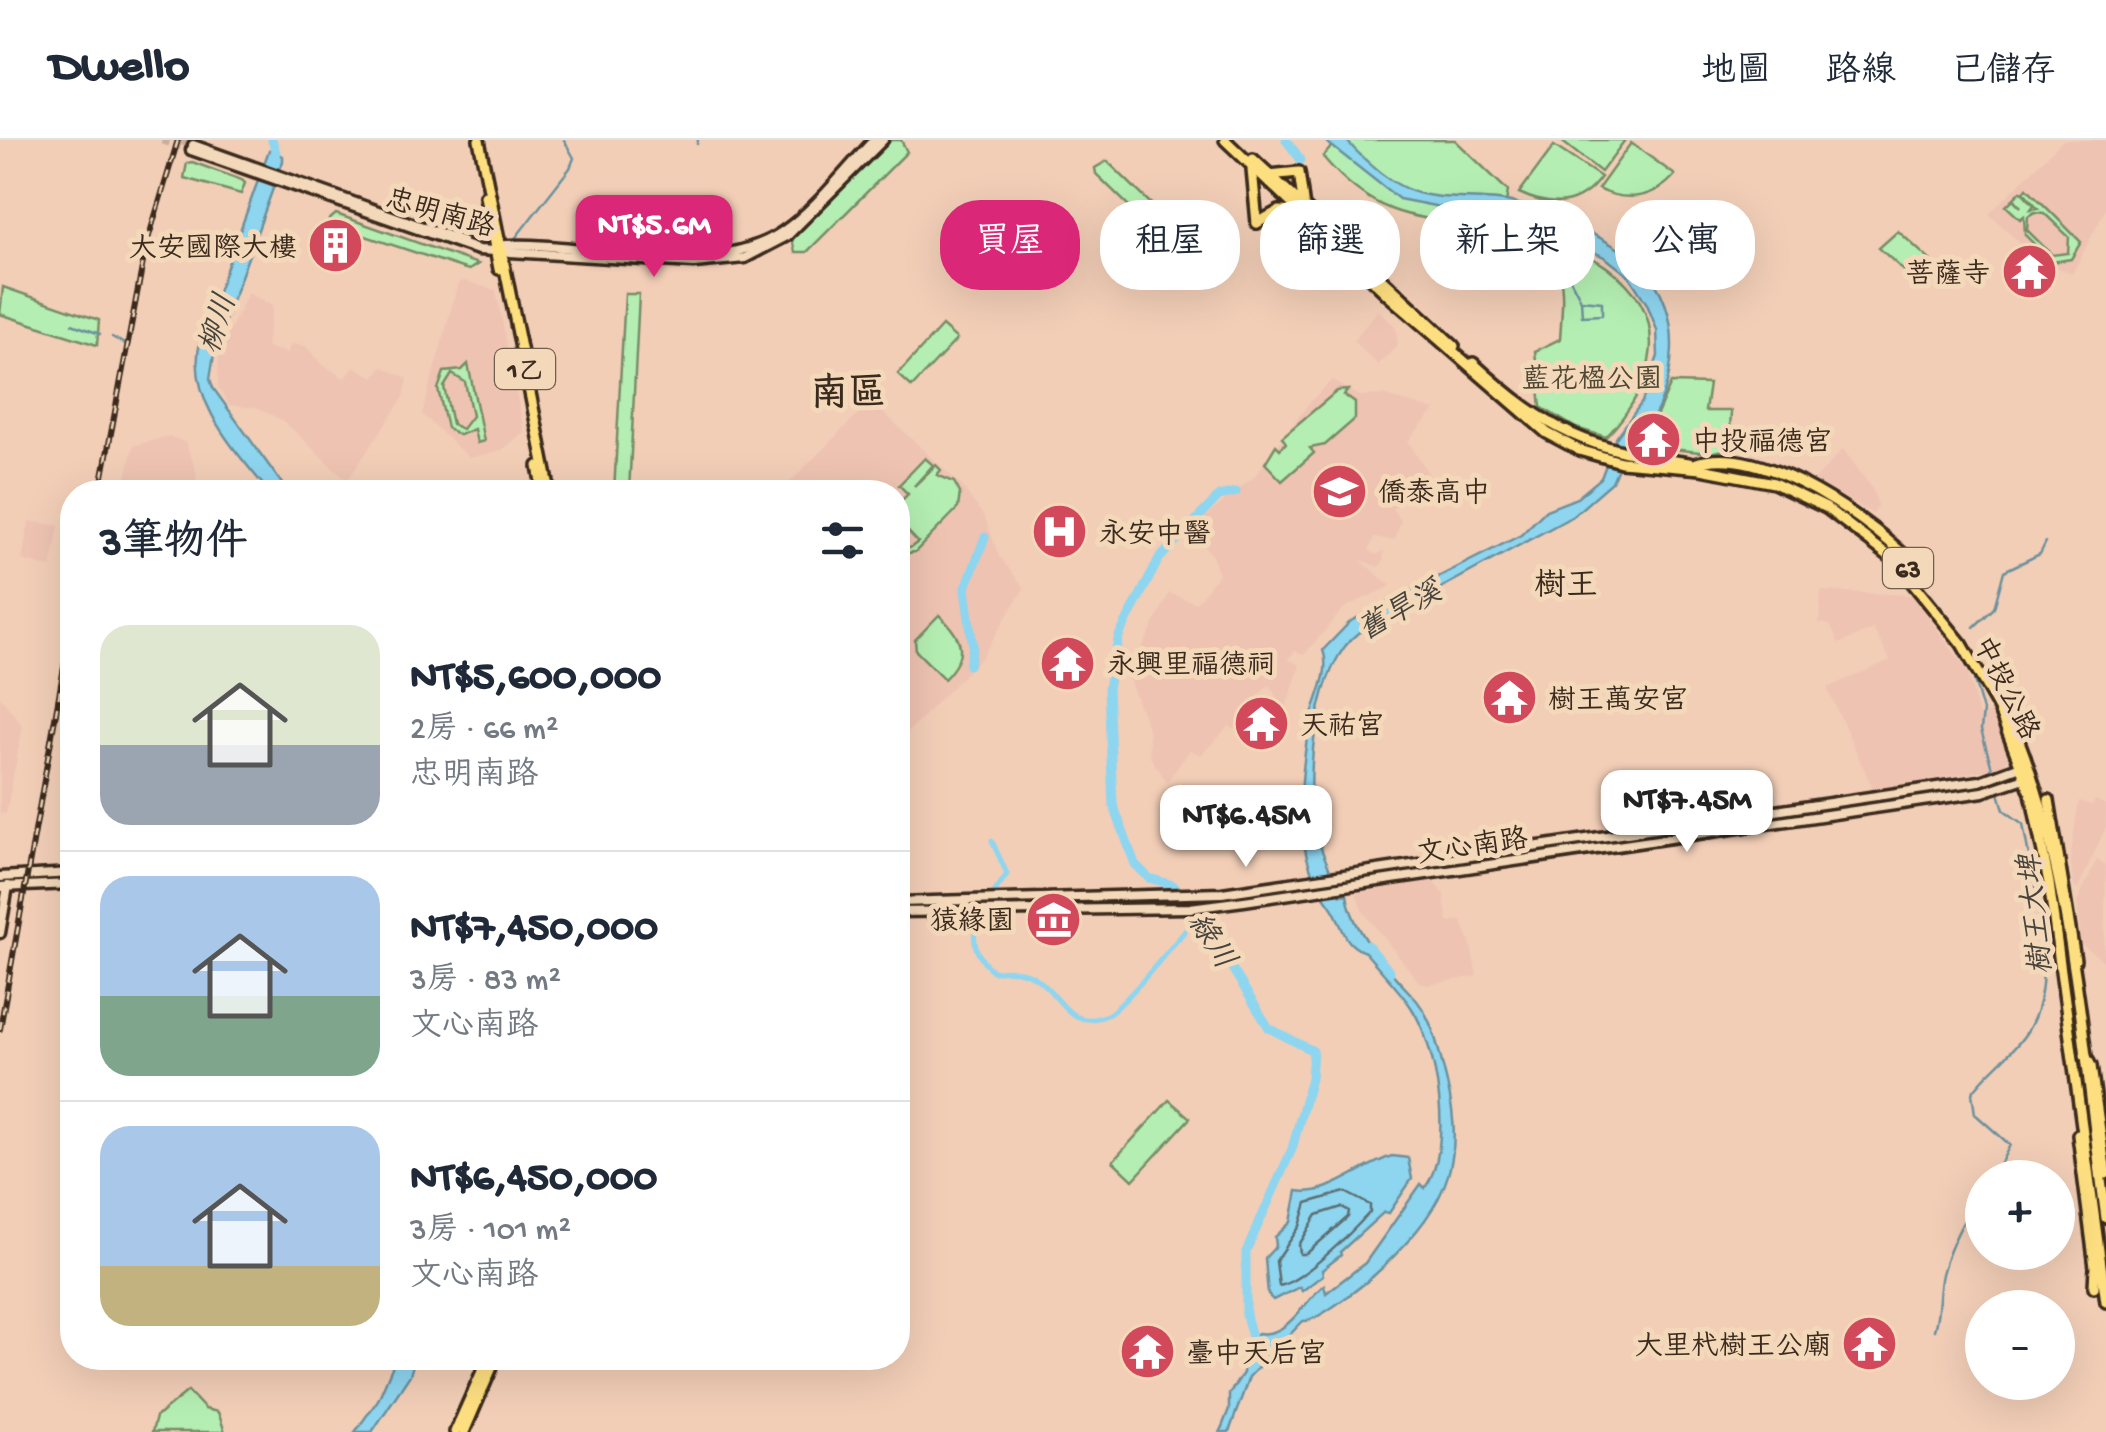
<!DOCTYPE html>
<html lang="zh-TW">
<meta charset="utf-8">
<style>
body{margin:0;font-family:"Gochi Hand","LXGW WenKai TC",sans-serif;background:#f6f6f7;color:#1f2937;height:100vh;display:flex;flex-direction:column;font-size:38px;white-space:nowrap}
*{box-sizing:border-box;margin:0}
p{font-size:32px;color:#747a83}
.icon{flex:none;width:55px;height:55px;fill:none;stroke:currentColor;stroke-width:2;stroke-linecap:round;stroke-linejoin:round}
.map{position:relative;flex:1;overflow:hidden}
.side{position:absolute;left:60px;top:340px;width:850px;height:890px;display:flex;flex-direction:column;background:#fff;border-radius:40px;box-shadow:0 10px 40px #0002}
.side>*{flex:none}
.top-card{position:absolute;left:940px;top:60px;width:950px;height:90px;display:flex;gap:20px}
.fabs{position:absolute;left:1965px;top:1020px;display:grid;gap:20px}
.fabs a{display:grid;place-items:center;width:110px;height:110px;border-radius:50%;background:#fff;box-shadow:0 10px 40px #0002;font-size:50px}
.price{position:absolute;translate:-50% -85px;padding:0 22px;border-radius:20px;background:#fff;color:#222;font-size:32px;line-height:65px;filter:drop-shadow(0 2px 5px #0008)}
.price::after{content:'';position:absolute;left:50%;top:60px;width:30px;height:22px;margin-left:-15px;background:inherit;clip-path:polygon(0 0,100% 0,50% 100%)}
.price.active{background:#db2777;color:#fff}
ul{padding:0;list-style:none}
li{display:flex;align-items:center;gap:30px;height:250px;padding:0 40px}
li+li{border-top:2px solid #e0e1e3}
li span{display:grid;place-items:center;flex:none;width:280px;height:200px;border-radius:30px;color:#555}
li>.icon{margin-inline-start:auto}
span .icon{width:120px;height:120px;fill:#fffc;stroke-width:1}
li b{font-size:42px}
h2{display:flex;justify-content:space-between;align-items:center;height:120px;padding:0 40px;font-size:42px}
.pill{padding:0 35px;border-radius:40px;background:#fff;box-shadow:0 10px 40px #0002;font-size:35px;line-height:90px}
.pill.active{background:#db2777;color:#fff}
header{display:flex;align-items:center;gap:60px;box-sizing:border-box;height:140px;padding:0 50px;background:#fff;border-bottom:2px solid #e0e1e3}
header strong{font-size:48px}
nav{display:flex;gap:55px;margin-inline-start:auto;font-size:35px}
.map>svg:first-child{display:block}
.built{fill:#eec3b2}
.green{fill:#b4eeb2;stroke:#788c68;stroke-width:2.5;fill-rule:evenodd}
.water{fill:#8ed5f0;stroke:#6d919c;stroke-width:2.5}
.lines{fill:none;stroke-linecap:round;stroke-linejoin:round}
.shore{stroke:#5c6e72;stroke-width:2.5}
.stream{stroke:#6d919c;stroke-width:2.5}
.canal{stroke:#8ed5f0;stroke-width:5}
.river{stroke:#8ed5f0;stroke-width:9}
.secondary-tunnel{stroke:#cdad98;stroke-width:8;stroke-dasharray:8 4;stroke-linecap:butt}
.secondary-casing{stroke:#3b2a1e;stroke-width:15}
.primary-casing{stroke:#3b2a1e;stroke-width:16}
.secondary{stroke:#f3d8ba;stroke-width:8}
.primary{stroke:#fedf80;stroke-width:9}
.rail-casing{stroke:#3b2a1e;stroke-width:6}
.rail{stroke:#f3d8ba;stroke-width:2.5;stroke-dasharray:8;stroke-linecap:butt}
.labels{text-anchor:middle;stroke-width:10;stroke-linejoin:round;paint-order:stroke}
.shield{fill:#f3d8ba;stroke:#725e4d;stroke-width:2.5}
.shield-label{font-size:25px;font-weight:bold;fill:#3b2a1e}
.street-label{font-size:28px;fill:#3b2a1e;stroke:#f3d8ba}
.poi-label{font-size:28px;fill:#3b2a1e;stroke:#f3d8ba;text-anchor:start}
.park-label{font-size:28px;fill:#4d4734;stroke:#f3d8ba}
.water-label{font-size:30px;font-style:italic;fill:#47443e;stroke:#f3d8ba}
.quarter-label{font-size:32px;fill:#3b2a1e;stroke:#f3d8ba}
.district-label{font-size:38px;font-weight:bold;fill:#3b2a1e;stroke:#f3d8ba}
</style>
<header>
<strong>Dwello</strong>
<nav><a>地圖</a><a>路線</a><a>已儲存</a></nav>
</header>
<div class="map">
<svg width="2106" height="1292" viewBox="0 0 2106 1292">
<rect width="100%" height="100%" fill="#f2ceb7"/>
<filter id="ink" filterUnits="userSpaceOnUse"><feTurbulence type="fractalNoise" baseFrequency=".01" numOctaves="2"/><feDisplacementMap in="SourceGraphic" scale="20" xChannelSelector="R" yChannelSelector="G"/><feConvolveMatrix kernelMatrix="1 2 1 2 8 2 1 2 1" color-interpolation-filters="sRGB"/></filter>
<g filter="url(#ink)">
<!-- built -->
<g class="built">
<path d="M2063,0H2106V69L2072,134L2036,118L1989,74Z"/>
<path d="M464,141L496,150L524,292L502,310L469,318L422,274L458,144Z"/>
<path d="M248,153L273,166L266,207L288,213L290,204L306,206L320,223L344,238L355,227L374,237L383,227L408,239L404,257L347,341L284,281L256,268L229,265L218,247L219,213Z"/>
<path d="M1378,170L1396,187L1398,206L1378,225L1353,201Z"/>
<path d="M1332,240L1359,256L1383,255L1435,270L1408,301L1432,339L1392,369L1401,380L1395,400L1374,398L1369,410L1376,415L1384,411L1383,422L1378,427L1360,420L1391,446L1344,468L1304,515L1295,511L1288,519L1300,525L1284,573H1268L1278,560L1269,545L1249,564L1234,589L1229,586L1201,615L1190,610L1167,642L1150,617L1148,588L1128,537L1169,453L1196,463L1219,434L1211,414L1190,389L1255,336L1309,263Z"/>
<path d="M871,261L962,346L985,378L999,416L1024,448L982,517L905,595L898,589V352H780Z"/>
<path d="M169,296L185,302L196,330L197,352H123L133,306Z"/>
<path d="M1843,309L1872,348L1878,364L1873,374L1815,340Z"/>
<path d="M29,381L59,386L51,428L22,420Z"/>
<path d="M1821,451L1912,455L1967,530L1979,575L1991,572L2009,616L2003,627L1873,649L1827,548L1890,520L1873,489L1839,504L1830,485L1819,483Z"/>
<path d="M0,557L23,586L6,674L0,673Z"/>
<path d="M2096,660L2106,665V687L2078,748L2074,747L2070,719L2079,661L2092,665Z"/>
<path d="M2097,719L2106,725L2104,821L2081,804L2077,762Z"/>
<path d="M1432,740L1444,755L1448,782L1461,780L1470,801L1477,836L1428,845L1419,842L1362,770L1356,753Z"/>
</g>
<!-- green -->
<g class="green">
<path d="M891,0H901L907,12L807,112H795L792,99Z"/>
<path d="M1337,0H1455L1508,51L1502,87C1421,77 1380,84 1323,17Z"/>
<path d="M1560,0H1625L1601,32Z"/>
<path d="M1631,3L1675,35C1655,58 1626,63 1598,49Z"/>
<path d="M1554,6L1601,37C1579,68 1551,68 1519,53Z"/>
<path d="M1107,21L1220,131L1215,143L1209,144L1096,34L1095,28Z"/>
<path d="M192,22L242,40L245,43L241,54L184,38L187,23Z"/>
<path d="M2027,48L2081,102L2071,119L2052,122L2025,95L2024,76L2020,79L2006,66L2013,59L2021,67L2014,58L2021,51L2034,65L2031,69L2038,68L2024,52ZM2035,72L2044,73L2069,97L2068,113L2052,115L2027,90L2028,76Z"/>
<path d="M336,74L478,124L469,130L462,128L332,85L329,80Z"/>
<path d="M1529,90C1555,102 1585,111 1608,128C1675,176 1655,246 1606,297L1576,288L1541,267L1535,211L1560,199C1563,150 1569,127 1529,90Z"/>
<path d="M1898,91L1930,120L1913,139L1879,108Z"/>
<path d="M3,147L99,180L97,205L0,174Z"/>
<path d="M625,154H639L629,352H614Z"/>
<path d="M942,186L957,199L912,247L898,234Z"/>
<path d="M468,224L484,301L477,303L474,289L459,295L447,288L438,249L444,232L462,230ZM452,234L465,242L472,276L462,289L452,284L444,247Z"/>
<path d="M1671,243L1709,244L1705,271H1731L1729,309L1709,313L1643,306Z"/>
<path d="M1348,250L1344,255L1355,263V279L1325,305L1310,308L1314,313L1282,341L1265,323L1276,305L1280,309L1286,303L1282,297L1337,251Z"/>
<path d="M925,318L933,325L914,346L936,325L941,330L937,335L954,342L960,353L958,368L915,412L901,414L898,405L910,408L918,402L898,381V364L908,354L899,345Z"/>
<path d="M939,475C963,498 969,514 944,539L916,511L915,500Z"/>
<path d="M1169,960L1190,978L1133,1040L1113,1021Z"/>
<path d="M188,1251L205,1269L218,1272L225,1292H152L156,1277Z"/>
</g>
<!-- water -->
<g class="water">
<path d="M1324,0H1346C1364,20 1387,42 1412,51C1443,62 1479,55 1511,62C1548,71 1614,100 1641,126C1687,170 1677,249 1642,296L1638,288L1633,293L1612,342L1573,376L1358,493C1315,527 1306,630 1314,682C1318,707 1331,731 1341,755L1347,754C1351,789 1387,829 1411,854C1430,873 1436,899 1442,923C1468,1016 1452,1060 1383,1127C1371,1139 1317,1183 1303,1181L1249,1237L1229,1292H1220L1229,1269V1254L1243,1233L1244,1205L1258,1193C1288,1198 1303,1162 1324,1145L1326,1153L1365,1123L1421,1044L1425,1048C1454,1007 1438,908 1411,867C1398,848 1380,830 1365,812C1340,803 1344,783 1330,765C1291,714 1299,646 1309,586C1313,562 1332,534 1323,510L1351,481L1521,395L1546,370L1577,358L1601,338L1616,298L1642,262L1658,216L1657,190L1647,164L1629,136L1606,118L1523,77L1476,74L1399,59Z"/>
<path d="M269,10L283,16V21L215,208L210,239L213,248L288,352H269C235,310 186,260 200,202Z"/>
<path d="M1392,1016L1408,1018L1412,1039L1389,1073L1384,1072L1340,1112L1341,1115L1322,1130L1323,1135L1302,1151L1300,1147L1273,1160L1268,1155L1265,1118L1276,1106L1275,1097L1291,1082L1297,1051C1327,1057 1359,1027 1392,1016Z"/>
<path d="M396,1218H415L410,1235L372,1292H355L378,1260Z"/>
</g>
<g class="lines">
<!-- shore -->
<g class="shore">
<path d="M1345,1052L1370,1065V1072C1351,1093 1302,1142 1279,1146L1276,1121L1300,1086L1307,1063Z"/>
<path d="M1342,1067L1349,1071L1348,1077L1306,1114H1300L1299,1105L1317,1075Z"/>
</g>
<!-- stream -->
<g class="stream">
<path d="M697,4L698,0"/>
<path d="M513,101L570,28L574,18L564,0"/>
<path d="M1565,129L1581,160L1582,176L1602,175V162L1581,160"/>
<path d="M72,184L100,194"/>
<path d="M112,197L130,207"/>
<path d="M1974,487L1994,468L2004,431L2040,414L2046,402"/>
<path d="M1974,540L1983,571L1981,590L2004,670L2023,684C2033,743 2060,837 2028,890C2013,915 1988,930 1972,953L1975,974L2010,1005L1993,1038"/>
<path d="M1934,1190C1940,1171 1938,1152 1942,1134C1950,1105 1965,1076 1982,1052"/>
</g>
<!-- canal -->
<path class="canal" d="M992,701L1007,734C984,768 954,799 994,832C1063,819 1052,898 1107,875C1124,867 1181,794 1198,776"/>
<!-- river -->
<g class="river">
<path d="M272,0L276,12L273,21"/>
<path d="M1286,0L1301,20"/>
<path d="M1624,316L1644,282"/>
<path d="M1236,352L1219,356L1159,419L1119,496L1108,548L1113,664L1135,724L1149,738L1173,745L1197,772L1269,888L1313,911L1311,938L1292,1009L1246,1112V1175L1255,1208"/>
<path d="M969,525L973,506L965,450L985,397"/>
<path d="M1368,805L1390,832"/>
</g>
<!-- secondary-tunnel -->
<g class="secondary-tunnel">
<path d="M162,0L191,10"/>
<path d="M179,0L193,5"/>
</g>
<defs>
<g id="secondary">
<path d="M193,5L462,101"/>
<path d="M191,10L478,110L694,123L745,118L787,96L883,0"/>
<path d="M495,106C583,97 704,144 782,92C816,69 845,30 874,0"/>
<path d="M0,737L72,733"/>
<path d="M0,747L72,744"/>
<path d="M898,762L1222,753L1944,646L1980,641L2018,627"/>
<path d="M898,772L1190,768L1244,761L1983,652L2022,639"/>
<path d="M0,793L8,746"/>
</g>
<g id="primary">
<path d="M479,0L550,352"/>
<path d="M1225,0L1389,156L1547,293L1579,310L1621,322L1701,329L1774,343L1826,368L1893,419L1962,504L1997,565L2031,653L2049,743L2106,1162"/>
<path d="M1253,19L1454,206"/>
<path d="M1252,29L1257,83"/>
<path d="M1269,35L1299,32L1304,68"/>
<path d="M485,56L499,129"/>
<path d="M1257,83L1279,71L1296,72"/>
<path d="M1473,223C1549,293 1588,309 1689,323"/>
<path d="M1694,324C1762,300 1877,384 1920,431"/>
<path d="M538,326L543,352"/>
<path d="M2003,563C2073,713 2083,914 2106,1078"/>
<path d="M2049,660L2075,820"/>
<path d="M2085,915L2091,926L2106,1034"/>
<path d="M2078,995L2095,1127L2094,1147"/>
<path d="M455,1292L488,1218"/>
<path d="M464,1292L496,1218"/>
</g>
</defs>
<!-- secondary casing -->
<use href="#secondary" class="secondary-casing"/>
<!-- primary casing -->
<use href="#primary" class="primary-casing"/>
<!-- secondary -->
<use href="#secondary" class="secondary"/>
<!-- primary -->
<use href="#primary" class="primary"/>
<defs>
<g id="rail">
<path d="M100,352L146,106L178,0"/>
<path d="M0,889L72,482"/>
</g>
</defs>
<!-- rail casing -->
<use href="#rail" class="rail-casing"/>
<!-- rail -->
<use href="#rail" class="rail"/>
</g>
</g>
<!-- icons -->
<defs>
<symbol id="building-disc" viewBox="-11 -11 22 22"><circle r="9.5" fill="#d1495b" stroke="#f3d8ba"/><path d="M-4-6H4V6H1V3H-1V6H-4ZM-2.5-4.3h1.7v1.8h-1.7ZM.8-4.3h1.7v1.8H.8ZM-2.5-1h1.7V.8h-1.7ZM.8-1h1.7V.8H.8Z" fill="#fff"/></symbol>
<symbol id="temple-disc" viewBox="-11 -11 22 22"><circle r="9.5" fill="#d1495b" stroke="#f3d8ba"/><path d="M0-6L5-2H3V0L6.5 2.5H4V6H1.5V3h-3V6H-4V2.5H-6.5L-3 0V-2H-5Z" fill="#fff"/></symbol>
<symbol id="school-disc" viewBox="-11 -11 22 22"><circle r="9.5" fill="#d1495b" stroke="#f3d8ba"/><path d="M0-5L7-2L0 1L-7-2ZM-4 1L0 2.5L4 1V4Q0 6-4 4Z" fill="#fff"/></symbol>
<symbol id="hospital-disc" viewBox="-11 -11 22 22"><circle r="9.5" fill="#d1495b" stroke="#f3d8ba"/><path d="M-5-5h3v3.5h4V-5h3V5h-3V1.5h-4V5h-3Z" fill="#fff"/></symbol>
<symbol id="museum-disc" viewBox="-11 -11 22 22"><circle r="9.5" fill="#d1495b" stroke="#f3d8ba"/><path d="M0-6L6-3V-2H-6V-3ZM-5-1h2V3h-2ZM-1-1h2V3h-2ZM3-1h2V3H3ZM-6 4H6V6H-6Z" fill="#fff"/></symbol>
</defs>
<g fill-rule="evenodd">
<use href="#building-disc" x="304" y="74" width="63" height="63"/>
<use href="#temple-disc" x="1998" y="100" width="63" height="63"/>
<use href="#temple-disc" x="1622" y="268" width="63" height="63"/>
<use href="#school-disc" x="1308" y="320" width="63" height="63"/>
<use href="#hospital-disc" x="1028" y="360" width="63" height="63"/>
<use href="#temple-disc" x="1036" y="492" width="63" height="63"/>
<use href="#temple-disc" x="1478" y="526" width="63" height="63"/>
<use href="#temple-disc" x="1230" y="552" width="63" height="63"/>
<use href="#museum-disc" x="1022" y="748" width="63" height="63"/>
<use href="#temple-disc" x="1838" y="1172" width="63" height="63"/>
<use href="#temple-disc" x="1116" y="1180" width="63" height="63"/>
</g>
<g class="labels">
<!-- shield labels -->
<g class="shield">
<rect x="495" y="209" width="60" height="40" rx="8"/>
<rect x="1883" y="408" width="50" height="40" rx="8"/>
</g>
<g class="shield-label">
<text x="525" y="238">1乙</text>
<text x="1908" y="437">63</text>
</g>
<!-- street labels -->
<g class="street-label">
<text transform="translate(441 71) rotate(16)" y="10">忠明南路</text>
<text transform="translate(2008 547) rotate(63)" y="10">中投公路</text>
<text transform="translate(1472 704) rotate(-8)" y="10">文心南路</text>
</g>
<!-- poi labels -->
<g class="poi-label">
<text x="297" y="116" text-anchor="end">大安國際大樓</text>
<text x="1990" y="142" text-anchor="end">菩薩寺</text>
<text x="1692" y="310">中投福德宮</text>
<text x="1378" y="361">僑泰高中</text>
<text x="1099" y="402">永安中醫</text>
<text x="1107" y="533">永興里福德祠</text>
<text x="1548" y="568">樹王萬安宮</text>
<text x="1300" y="594">天祐宮</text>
<text x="1014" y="789" text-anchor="end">猿緣園</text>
<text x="1831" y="1214" text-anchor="end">大里杙樹王公廟</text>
<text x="1186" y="1222">臺中天后宮</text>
</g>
<!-- park labels -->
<g class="park-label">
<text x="1592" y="247">藍花楹公園</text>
</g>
<!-- water labels -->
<g class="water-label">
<text transform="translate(216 183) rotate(-72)" y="10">柳川</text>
<text transform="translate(1399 469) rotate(-29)" y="10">舊旱溪</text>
<text transform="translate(2034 775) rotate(-96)" y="10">樹王大埤</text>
<text transform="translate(1213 800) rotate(57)" y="10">綠川</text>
</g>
<!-- quarter labels -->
<g class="quarter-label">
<text x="1566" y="454">樹王</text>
</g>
<!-- district labels -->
<g class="district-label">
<text x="848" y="264">南區</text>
</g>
</g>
</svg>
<div class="fabs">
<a>+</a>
<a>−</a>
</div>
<b class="price active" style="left:654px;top:140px">NT$5.6M</b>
<b class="price" style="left:1687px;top:715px">NT$7.45M</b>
<b class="price" style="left:1246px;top:730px">NT$6.45M</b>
<div class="top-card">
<a class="pill active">買屋</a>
<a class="pill">租屋</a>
<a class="pill">篩選</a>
<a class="pill">新上架</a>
<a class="pill">公寓</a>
</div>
<section class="side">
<h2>3筆物件<svg class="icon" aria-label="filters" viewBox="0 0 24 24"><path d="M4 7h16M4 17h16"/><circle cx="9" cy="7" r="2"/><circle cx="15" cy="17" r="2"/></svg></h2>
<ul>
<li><span style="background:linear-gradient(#dfe7d0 60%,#9aa5b1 0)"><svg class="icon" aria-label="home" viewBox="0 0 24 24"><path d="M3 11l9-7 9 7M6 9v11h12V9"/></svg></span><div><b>NT$5,600,000</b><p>2房 · 66 m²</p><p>忠明南路</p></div></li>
<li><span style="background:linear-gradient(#a9c7e8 60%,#7fa58c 0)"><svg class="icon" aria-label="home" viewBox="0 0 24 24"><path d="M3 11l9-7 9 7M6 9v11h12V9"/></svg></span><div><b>NT$7,450,000</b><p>3房 · 83 m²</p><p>文心南路</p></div></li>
<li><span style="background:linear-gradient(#a9c7e8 70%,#c2b280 0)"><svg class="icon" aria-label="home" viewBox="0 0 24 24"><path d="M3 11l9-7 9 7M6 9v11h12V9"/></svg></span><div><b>NT$6,450,000</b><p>3房 · 101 m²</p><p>文心南路</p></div></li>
</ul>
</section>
</div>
